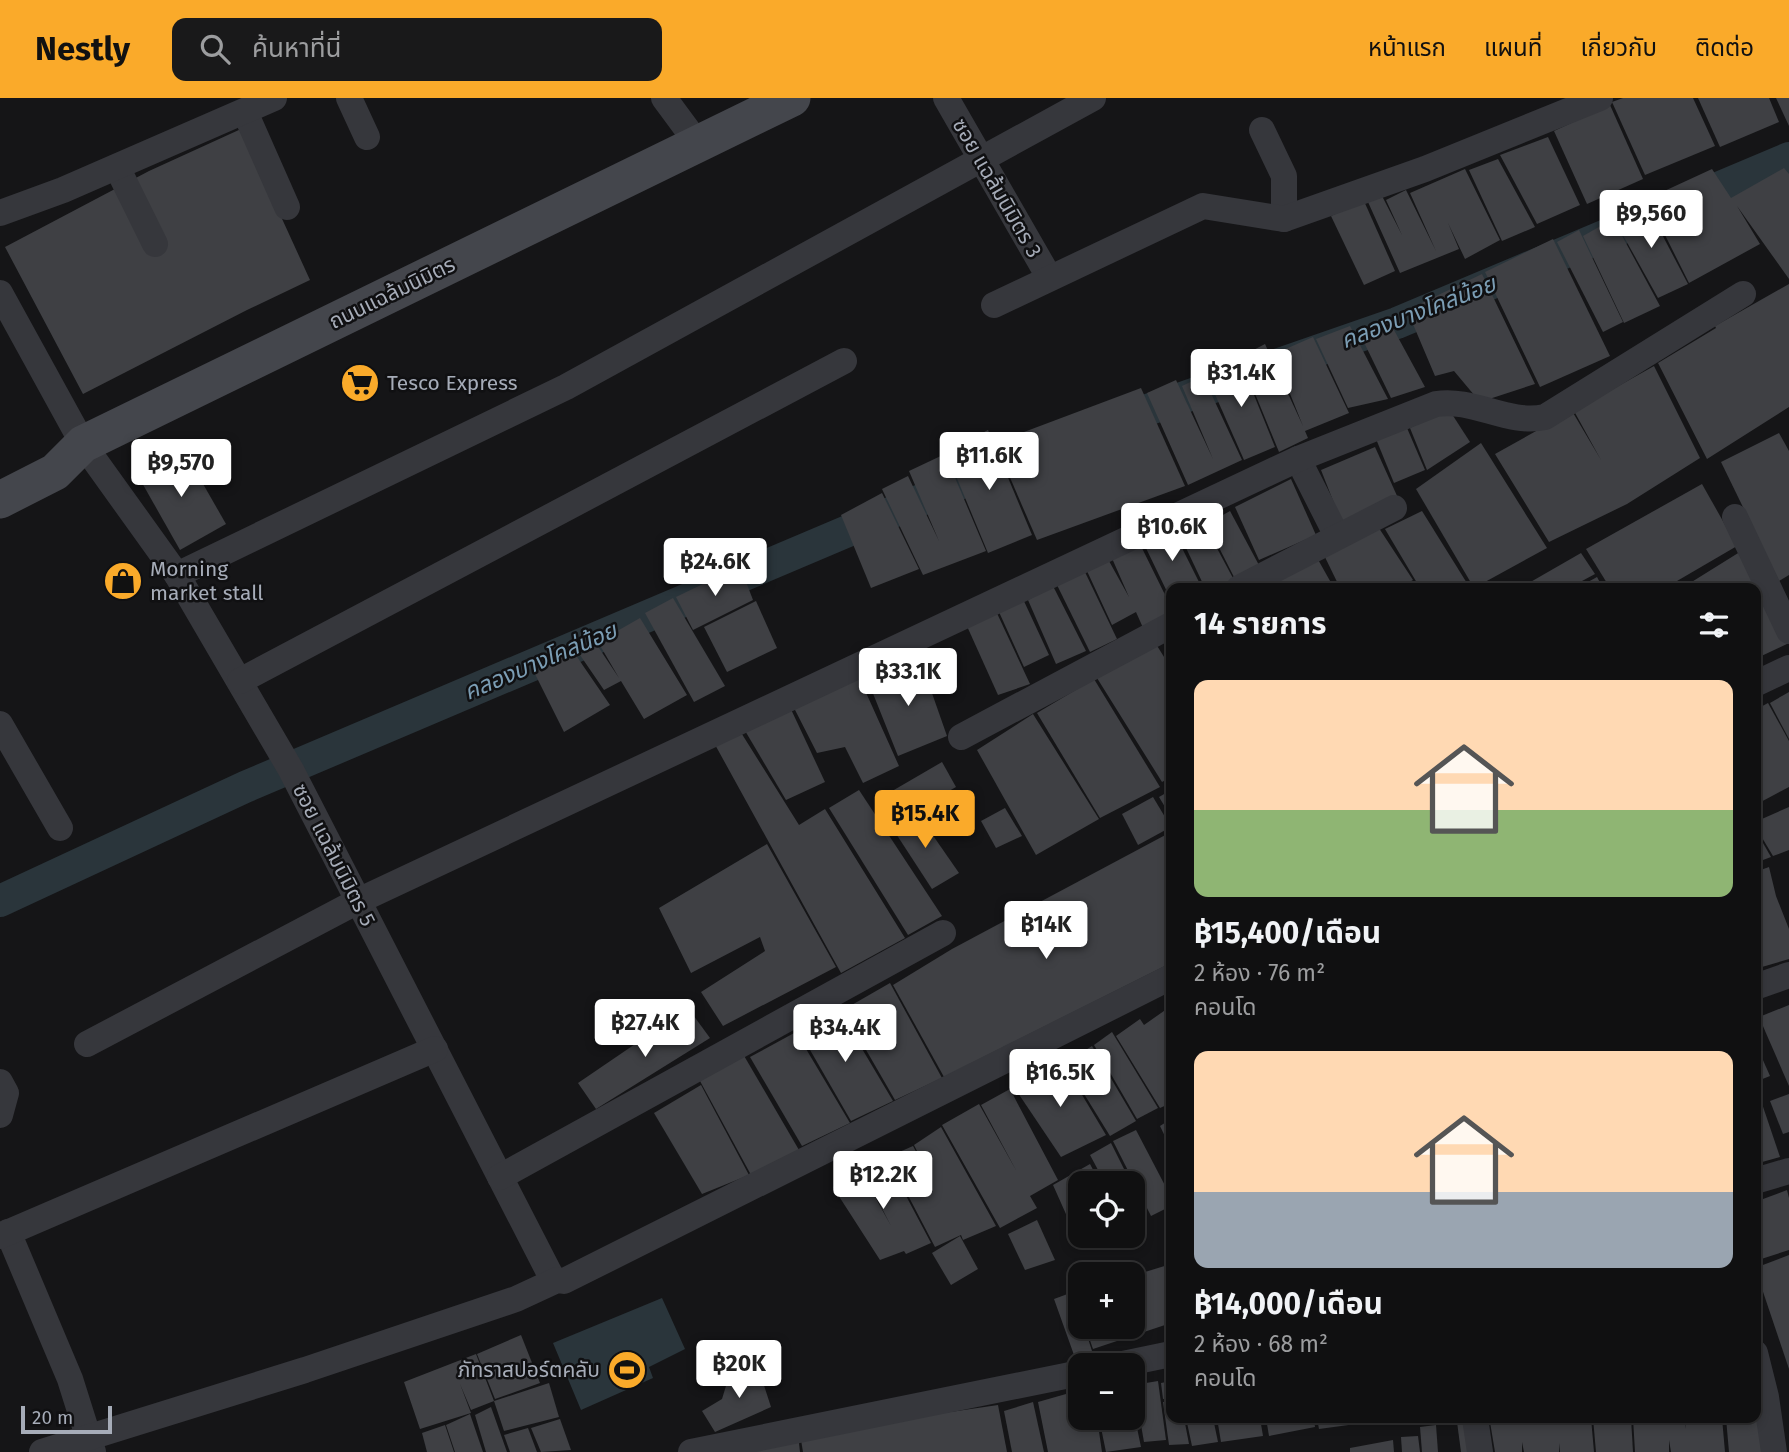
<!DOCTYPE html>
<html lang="th">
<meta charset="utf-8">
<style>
body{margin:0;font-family:"Fira Sans","Noto Sans Thai",sans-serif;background:#19191a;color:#f1f3f6;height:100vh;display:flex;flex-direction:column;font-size:26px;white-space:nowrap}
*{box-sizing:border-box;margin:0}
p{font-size:23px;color:#9c9d9f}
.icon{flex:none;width:38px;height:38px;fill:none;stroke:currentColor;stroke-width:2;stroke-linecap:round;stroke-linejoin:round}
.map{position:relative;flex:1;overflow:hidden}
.panel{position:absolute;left:1166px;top:485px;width:595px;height:840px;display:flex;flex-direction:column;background:#101011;border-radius:14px;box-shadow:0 4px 10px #0003,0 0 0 2px #303031}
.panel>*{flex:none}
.controls{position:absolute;left:1068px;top:1073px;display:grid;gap:14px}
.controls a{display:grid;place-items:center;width:77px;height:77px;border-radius:14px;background:#101011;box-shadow:0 4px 10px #0003,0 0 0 2px #303031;font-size:35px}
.scale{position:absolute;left:21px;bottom:18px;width:91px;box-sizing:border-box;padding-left:7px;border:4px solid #a6acb8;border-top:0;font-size:19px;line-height:24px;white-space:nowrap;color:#a6acb8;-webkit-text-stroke:5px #101012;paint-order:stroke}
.price{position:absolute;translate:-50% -60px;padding:0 16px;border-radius:7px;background:#fff;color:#222;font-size:23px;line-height:46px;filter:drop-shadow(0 2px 4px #0008)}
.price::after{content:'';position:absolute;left:50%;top:42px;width:21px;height:16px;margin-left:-10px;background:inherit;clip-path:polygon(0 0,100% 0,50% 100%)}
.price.on{background:#faaa2a;color:#111}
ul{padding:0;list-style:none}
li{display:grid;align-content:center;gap:14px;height:371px;padding:0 28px}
li span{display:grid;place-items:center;height:217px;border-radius:14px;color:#555}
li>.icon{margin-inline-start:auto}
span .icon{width:126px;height:126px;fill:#fffc;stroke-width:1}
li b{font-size:30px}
h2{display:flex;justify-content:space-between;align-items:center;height:84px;padding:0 28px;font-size:30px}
header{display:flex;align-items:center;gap:42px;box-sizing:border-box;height:98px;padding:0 35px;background:#faaa2a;color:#111}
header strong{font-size:33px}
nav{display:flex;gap:38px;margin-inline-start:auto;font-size:24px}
.search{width:490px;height:63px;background:#19191a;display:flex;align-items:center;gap:18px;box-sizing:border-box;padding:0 24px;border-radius:14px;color:#9c9d9f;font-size:26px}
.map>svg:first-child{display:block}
.water{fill:#2a353b}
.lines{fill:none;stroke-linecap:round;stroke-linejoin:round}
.canal{stroke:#2a353b;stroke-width:32}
.building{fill:#3f4044}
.street{stroke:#36373c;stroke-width:26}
.secondary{stroke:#44464c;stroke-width:37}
.labels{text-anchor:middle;stroke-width:5;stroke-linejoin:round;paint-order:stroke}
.street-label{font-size:21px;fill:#a6acb8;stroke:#101012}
.poi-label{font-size:21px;fill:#a6acb8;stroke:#101012;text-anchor:start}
.water-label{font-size:23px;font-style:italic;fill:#7b9db4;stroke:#101012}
</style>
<header>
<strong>Nestly</strong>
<div class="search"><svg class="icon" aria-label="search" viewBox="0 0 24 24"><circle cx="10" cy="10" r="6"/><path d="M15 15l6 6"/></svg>ค้นหาที่นี่</div>
<nav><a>หน้าแรก</a><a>แผนที่</a><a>เกี่ยวกับ</a><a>ติดต่อ</a></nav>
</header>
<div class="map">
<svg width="1789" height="1354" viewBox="0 0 1789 1354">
<rect width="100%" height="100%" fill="#151517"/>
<!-- water -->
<path class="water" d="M662,1200L685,1251L649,1269L653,1280L581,1312L553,1245Z"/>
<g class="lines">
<!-- canal -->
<g class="canal">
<path d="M1110,325L1397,225L1789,60"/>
<path d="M0,803L245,689L961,385"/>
</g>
</g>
<!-- building -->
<g class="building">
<path d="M1623,0H1693L1715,48L1645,77L1612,4Z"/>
<path d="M1698,0H1769L1779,24L1720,49Z"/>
<path d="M1776,0H1789V28Z"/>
<path d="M1610,7L1643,81L1587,106L1554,33Z"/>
<path d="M241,31L310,182L247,212L83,296L5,149L149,73Z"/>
<path d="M1548,39L1580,107L1537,126L1500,57Z"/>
<path d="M1498,61L1535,129L1502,143L1469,72Z"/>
<path d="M1784,70L1789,76V181L1737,108L1760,146L1689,185L1647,101L1712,71L1731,100Z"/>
<path d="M1465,71L1500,142L1465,161L1448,125L1459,151L1400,175L1368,104L1381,96L1402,137L1386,102L1406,92L1436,153L1410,95Z"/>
<path d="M1364,103L1395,173L1364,187L1331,118Z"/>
<path d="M1645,104L1688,186L1658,200L1614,121Z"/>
<path d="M1613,121L1660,208L1624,225L1583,138Z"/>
<path d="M1579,132L1623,224L1603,234L1557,144Z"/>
<path d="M1553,141L1610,258L1540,289L1485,174Z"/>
<path d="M1482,176L1535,286L1480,304L1454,273L1435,278L1407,212Z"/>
<path d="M1789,186V309L1707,361L1658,265L1716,230L1715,228Z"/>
<path d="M1388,221L1425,289L1391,300L1359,234Z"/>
<path d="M1350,228L1388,301L1348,310L1316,241Z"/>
<path d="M1313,239L1349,315L1305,333L1308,340L1279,354L1240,259L1265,246L1303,328L1274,256Z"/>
<path d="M1239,260L1275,349L1244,362L1206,276Z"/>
<path d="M1654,268L1700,360L1627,406L1549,444L1495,356L1572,313L1601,362L1574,313Z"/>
<path d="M1203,278L1242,362L1188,387L1147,295L1176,282L1213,361L1182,288Z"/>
<path d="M1141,290L1185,388L1037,442L995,345Z"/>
<path d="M1448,310L1470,344L1427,372L1410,330Z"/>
<path d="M1404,323L1425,372L1394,385L1374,336Z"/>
<path d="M988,332L1032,437L988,455L946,354Z"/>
<path d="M1779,335L1789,353V477L1779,483L1721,364Z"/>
<path d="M1481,345L1547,450L1474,490L1416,391Z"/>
<path d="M1375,349L1398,400L1343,428L1321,372Z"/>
<path d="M183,351L226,426L180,452L137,376Z"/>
<path d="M945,356L986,453L923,477L882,391L908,378L939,443L909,373Z"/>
<path d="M1291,381L1316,437L1259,462L1235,409Z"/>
<path d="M1702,386L1737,448L1665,490H1610L1586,451Z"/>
<path d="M882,395L919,471L871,490L841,417Z"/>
<path d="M1230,413L1260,469L1235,481L1207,426Z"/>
<path d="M1422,413L1470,490H1420L1385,431Z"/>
<path d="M1373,421L1413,482L1399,490H1340L1323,455Z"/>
<path d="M1204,426L1234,482L1218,490H1205L1179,435Z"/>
<path d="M1173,432L1202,490H1171V502L1145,448Z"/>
<path d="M1138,442L1171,509V519L1144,532L1136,514L1112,527L1087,473L1109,463L1129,499L1111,458Z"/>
<path d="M1743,452L1789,545L1755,561V490H1682Z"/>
<path d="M1581,455L1595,476L1569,490H1520Z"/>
<path d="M1316,458L1334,490H1260Z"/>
<path d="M740,468L753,502L693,532L676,499Z"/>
<path d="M1084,472L1117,541L1090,554L1057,487Z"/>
<path d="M1597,479L1603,490H1577Z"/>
<path d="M1053,488L1086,553L1056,566L1028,502Z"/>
<path d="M673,500L725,588L694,604L645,515Z"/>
<path d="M1023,501L1049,557L1024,569L999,514Z"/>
<path d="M756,503L777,550L727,574L704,529Z"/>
<path d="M995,511L1030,586L998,597L966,526Z"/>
<path d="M640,520L687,597L644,621L621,583L604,592L580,557L597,547L619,580L598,544Z"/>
<path d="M1154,543L1171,570V679L1162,684L1097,580Z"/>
<path d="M573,553L610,607L564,634L534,574Z"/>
<path d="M920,561L947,638L898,658L868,583Z"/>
<path d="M859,579L899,668L863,685L845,649L817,655L792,606Z"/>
<path d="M1094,581L1160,689L1100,720L1037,615Z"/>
<path d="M1789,594V641L1770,605Z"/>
<path d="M1768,605L1789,643V689L1757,706L1755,702V612Z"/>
<path d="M789,607L825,684L786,702L744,631Z"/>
<path d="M1033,616L1099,721L1036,757L977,652Z"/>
<path d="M740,633L799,727L825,711L905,840L841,875L713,643Z"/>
<path d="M942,664L956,689L902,720L887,696Z"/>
<path d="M859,692L942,818L908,837L829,710Z"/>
<path d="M1171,692V719L1159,699Z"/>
<path d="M1153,699L1171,729L1138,747L1122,716Z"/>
<path d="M1789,709V752L1773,758L1755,728V724Z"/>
<path d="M1005,710L1022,738L996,750L981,723Z"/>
<path d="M916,713L959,775L932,791L891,728Z"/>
<path d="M1755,731L1771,759L1755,765Z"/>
<path d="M1171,734V865L944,979L893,887L952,851Z"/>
<path d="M767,746L836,869L723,928L701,894L765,853L760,839L691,875L659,810Z"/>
<path d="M1769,769L1776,798L1789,831V861L1755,871V774Z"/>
<path d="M890,885L942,980L895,1002L843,912Z"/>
<path d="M836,907L893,1003L851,1023L798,931Z"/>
<path d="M1789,907V988L1759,919Z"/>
<path d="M1171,908V1005L1160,1010L1116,938L1140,921L1144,927Z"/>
<path d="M688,910L710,940L596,1011L578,985Z"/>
<path d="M796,934L850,1025L802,1048L750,959Z"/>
<path d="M1112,934L1158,1010L1137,1021L1094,947Z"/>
<path d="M1755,944L1770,978L1755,984Z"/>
<path d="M1092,948L1136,1023L1110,1038L1065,965Z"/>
<path d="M743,956L799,1052L751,1077L700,983Z"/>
<path d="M1060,960L1106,1037L1061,1059L1014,989Z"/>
<path d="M1755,985L1780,1059L1755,1066Z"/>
<path d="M701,987L749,1077L702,1096L654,1015Z"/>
<path d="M1010,991L1058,1082L1030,1098L1037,1110L1000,1130L942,1027L979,1006L1017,1074L981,1007Z"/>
<path d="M1789,996V1034L1783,1036L1770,1003Z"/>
<path d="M1171,1021V1051L1160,1028Z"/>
<path d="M941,1029L996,1128L963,1142L961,1137L935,1149L888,1059L913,1048L932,1083L914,1047Z"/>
<path d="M1136,1032L1171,1099V1108L1151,1118L1113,1043Z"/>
<path d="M1111,1045L1131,1085H1105L1090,1057Z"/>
<path d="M886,1060L931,1145L906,1156L904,1153L880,1162L833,1089L861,1073L891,1128L863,1073Z"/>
<path d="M1090,1066L1100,1085H1080V1138H1113L1082,1152L1053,1087Z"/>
<path d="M1132,1087L1144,1110L1132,1118Z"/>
<path d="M1787,1092L1789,1100V1152L1755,1163V1104Z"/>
<path d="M1037,1122L1055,1162L1025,1172L1008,1136Z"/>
<path d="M960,1138L978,1171L951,1187L932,1155Z"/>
<path d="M1789,1157V1271L1755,1170Z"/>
<path d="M1171,1166V1225L1093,1251L1085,1228H1132V1178Z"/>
<path d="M1073,1194L1080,1216V1228H1084L1092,1253L1074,1257L1054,1201Z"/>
<path d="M521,1237L540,1285L495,1301L477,1256Z"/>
<path d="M476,1256L494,1303L471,1312L460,1286L471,1315L420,1331L404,1284Z"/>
<path d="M758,1269L771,1309L715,1334L702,1313L722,1301L729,1278Z"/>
<path d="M1158,1283L1166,1342L1144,1344L1134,1287Z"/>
<path d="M1171,1283V1300L1163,1301L1161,1285Z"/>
<path d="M549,1285L559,1319L504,1333L494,1303Z"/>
<path d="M1080,1292V1320H1097L1102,1354H1048L1038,1304Z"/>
<path d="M1755,1299L1769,1354H1729L1726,1320H1755Z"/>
<path d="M1033,1304L1044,1354H1012L1004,1313Z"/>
<path d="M1163,1304H1171V1320H1184L1189,1346L1169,1347Z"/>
<path d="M1132,1306L1141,1349L1106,1354L1099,1320H1132Z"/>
<path d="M998,1307L1007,1354H803L800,1336Z"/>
<path d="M491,1309L507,1354H486L475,1317Z"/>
<path d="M470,1316L483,1354H455L446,1327Z"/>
<path d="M1186,1320H1213L1218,1344L1192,1348Z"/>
<path d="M1217,1320H1260L1263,1338L1221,1344Z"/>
<path d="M1266,1320H1314L1315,1329L1269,1338Z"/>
<path d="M1317,1320H1355L1356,1326L1319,1331Z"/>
<path d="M1508,1320H1591L1594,1354H1560L1559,1345V1354H1524L1522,1344V1354H1495L1490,1324Z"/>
<path d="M1593,1320H1631L1633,1354H1596Z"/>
<path d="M1633,1320H1685L1686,1331V1320H1722L1725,1354H1671L1669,1342V1354H1635Z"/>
<path d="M560,1321L571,1352L541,1354L531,1330Z"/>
<path d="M1476,1323L1480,1354H1461L1457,1324Z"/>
<path d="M445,1327L454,1354H427L422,1335Z"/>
<path d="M1436,1327L1438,1354H1422L1420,1329Z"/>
<path d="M528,1330L537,1354H510L504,1337Z"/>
<path d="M798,1337L800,1354H725Z"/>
<path d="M1418,1338L1420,1354H1402L1401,1339Z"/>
<path d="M1393,1342L1394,1354H1350V1350Z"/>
</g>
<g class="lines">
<!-- street -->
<g class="street">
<path d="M349,0L367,39"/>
<path d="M664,0L698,46"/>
<path d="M946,0L1049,179"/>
<path d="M245,14L287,109"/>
<path d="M1262,32L1284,78V121"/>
<path d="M117,69L155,146"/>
<path d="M0,115L63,92L274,0"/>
<path d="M0,195L83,346L177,477L291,672L552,1180L557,1182"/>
<path d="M994,207L1203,108L1284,121L1425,71L1600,0"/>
<path d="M1298,361L1337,438"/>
<path d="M1735,419L1789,533"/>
<path d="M177,477L566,289L1093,0"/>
<path d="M1239,490L1394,410"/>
<path d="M240,583L844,263"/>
<path d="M1755,586L1789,570"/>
<path d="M0,626L60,730"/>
<path d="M961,639L1171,527"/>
<path d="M1755,889L1789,877"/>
<path d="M87,946L358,803L1298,361L1436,306C1474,300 1507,327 1545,319L1743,196"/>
<path d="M0,984L6,995L0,1017"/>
<path d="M500,1079L943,835"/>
<path d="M1755,1083L1789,1073"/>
<path d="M8,1134L70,1281L93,1354"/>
<path d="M0,1138L435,951"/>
<path d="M1755,1255L1766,1299L1774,1354"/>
<path d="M1118,1267L1171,1256"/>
<path d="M1475,1320L1480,1354"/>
<path d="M42,1354L305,1272L516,1201L557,1182L564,1183L1171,879"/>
<path d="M691,1354L1080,1275"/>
</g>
<!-- secondary -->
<path class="secondary" d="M0,402L55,374L83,346L792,0"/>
</g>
<!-- icons -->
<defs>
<symbol id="supermarket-disc" viewBox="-11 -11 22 22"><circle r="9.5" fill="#faaa2a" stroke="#101012"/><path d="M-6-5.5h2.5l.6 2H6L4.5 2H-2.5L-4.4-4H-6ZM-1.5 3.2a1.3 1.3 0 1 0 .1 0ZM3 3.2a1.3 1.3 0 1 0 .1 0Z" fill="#111"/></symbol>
<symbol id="shop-disc" viewBox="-11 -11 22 22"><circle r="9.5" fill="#faaa2a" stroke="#101012"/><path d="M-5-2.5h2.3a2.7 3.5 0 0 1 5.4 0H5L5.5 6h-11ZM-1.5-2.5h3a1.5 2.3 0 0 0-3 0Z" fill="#111"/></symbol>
<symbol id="stadium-disc" viewBox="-11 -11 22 22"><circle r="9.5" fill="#faaa2a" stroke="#101012"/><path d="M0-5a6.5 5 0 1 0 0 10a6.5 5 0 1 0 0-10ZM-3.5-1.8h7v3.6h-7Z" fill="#111"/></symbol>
</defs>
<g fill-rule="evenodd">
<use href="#supermarket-disc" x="338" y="263" width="44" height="44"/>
<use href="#shop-disc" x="101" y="461" width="44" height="44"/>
<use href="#stadium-disc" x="605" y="1250" width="44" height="44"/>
</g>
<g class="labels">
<!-- street labels -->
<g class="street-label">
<text transform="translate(997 90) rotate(60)" y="7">ซอย แฉล้มนิมิตร 3</text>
<text transform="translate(392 195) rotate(-26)" y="7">ถนนแฉล้มนิมิตร</text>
<text transform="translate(334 757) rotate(63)" y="7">ซอย แฉล้มนิมิตร 5</text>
</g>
<!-- poi labels -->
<g class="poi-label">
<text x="387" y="292">Tesco Express</text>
<text x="150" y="478">Morning<tspan x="150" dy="24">market stall</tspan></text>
<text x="600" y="1279" text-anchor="end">ภัทราสปอร์ตคลับ</text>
</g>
<!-- water labels -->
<g class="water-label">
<text transform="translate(1418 214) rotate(-21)" y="8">คลองบางโคล่น้อย</text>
<text transform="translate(540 563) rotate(-23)" y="8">คลองบางโคล่น้อย</text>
</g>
</g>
</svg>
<div class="controls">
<a><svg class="icon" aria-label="locate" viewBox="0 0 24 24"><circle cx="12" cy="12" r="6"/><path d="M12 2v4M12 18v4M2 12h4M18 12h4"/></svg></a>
<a>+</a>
<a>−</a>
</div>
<div class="scale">20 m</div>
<b class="price" style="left:1651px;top:152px">฿9,560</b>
<b class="price" style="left:1241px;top:311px">฿31.4K</b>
<b class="price" style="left:989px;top:394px">฿11.6K</b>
<b class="price" style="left:181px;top:401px">฿9,570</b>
<b class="price" style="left:1172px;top:465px">฿10.6K</b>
<b class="price" style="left:715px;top:500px">฿24.6K</b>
<b class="price" style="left:908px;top:610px">฿33.1K</b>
<b class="price on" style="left:925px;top:752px">฿15.4K</b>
<b class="price" style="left:1046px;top:863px">฿14K</b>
<b class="price" style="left:645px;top:961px">฿27.4K</b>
<b class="price" style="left:845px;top:966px">฿34.4K</b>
<b class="price" style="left:1060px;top:1011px">฿16.5K</b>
<b class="price" style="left:883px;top:1113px">฿12.2K</b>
<b class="price" style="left:739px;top:1302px">฿20K</b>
<section class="panel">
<h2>14 รายการ<svg class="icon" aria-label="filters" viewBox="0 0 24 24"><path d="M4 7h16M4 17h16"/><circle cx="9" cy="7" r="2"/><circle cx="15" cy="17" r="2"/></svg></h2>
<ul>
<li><span style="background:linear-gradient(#ffd9b3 60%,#8fb573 0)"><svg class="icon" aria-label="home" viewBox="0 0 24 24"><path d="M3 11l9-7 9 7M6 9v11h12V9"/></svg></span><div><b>฿15,400/เดือน</b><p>2 ห้อง · 76 m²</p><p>คอนโด</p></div></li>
<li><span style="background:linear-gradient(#ffd9b3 65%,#9aa5b1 0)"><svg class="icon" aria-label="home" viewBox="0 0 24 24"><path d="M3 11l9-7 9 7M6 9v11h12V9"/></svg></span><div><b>฿14,000/เดือน</b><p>2 ห้อง · 68 m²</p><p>คอนโด</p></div></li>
</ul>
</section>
</div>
